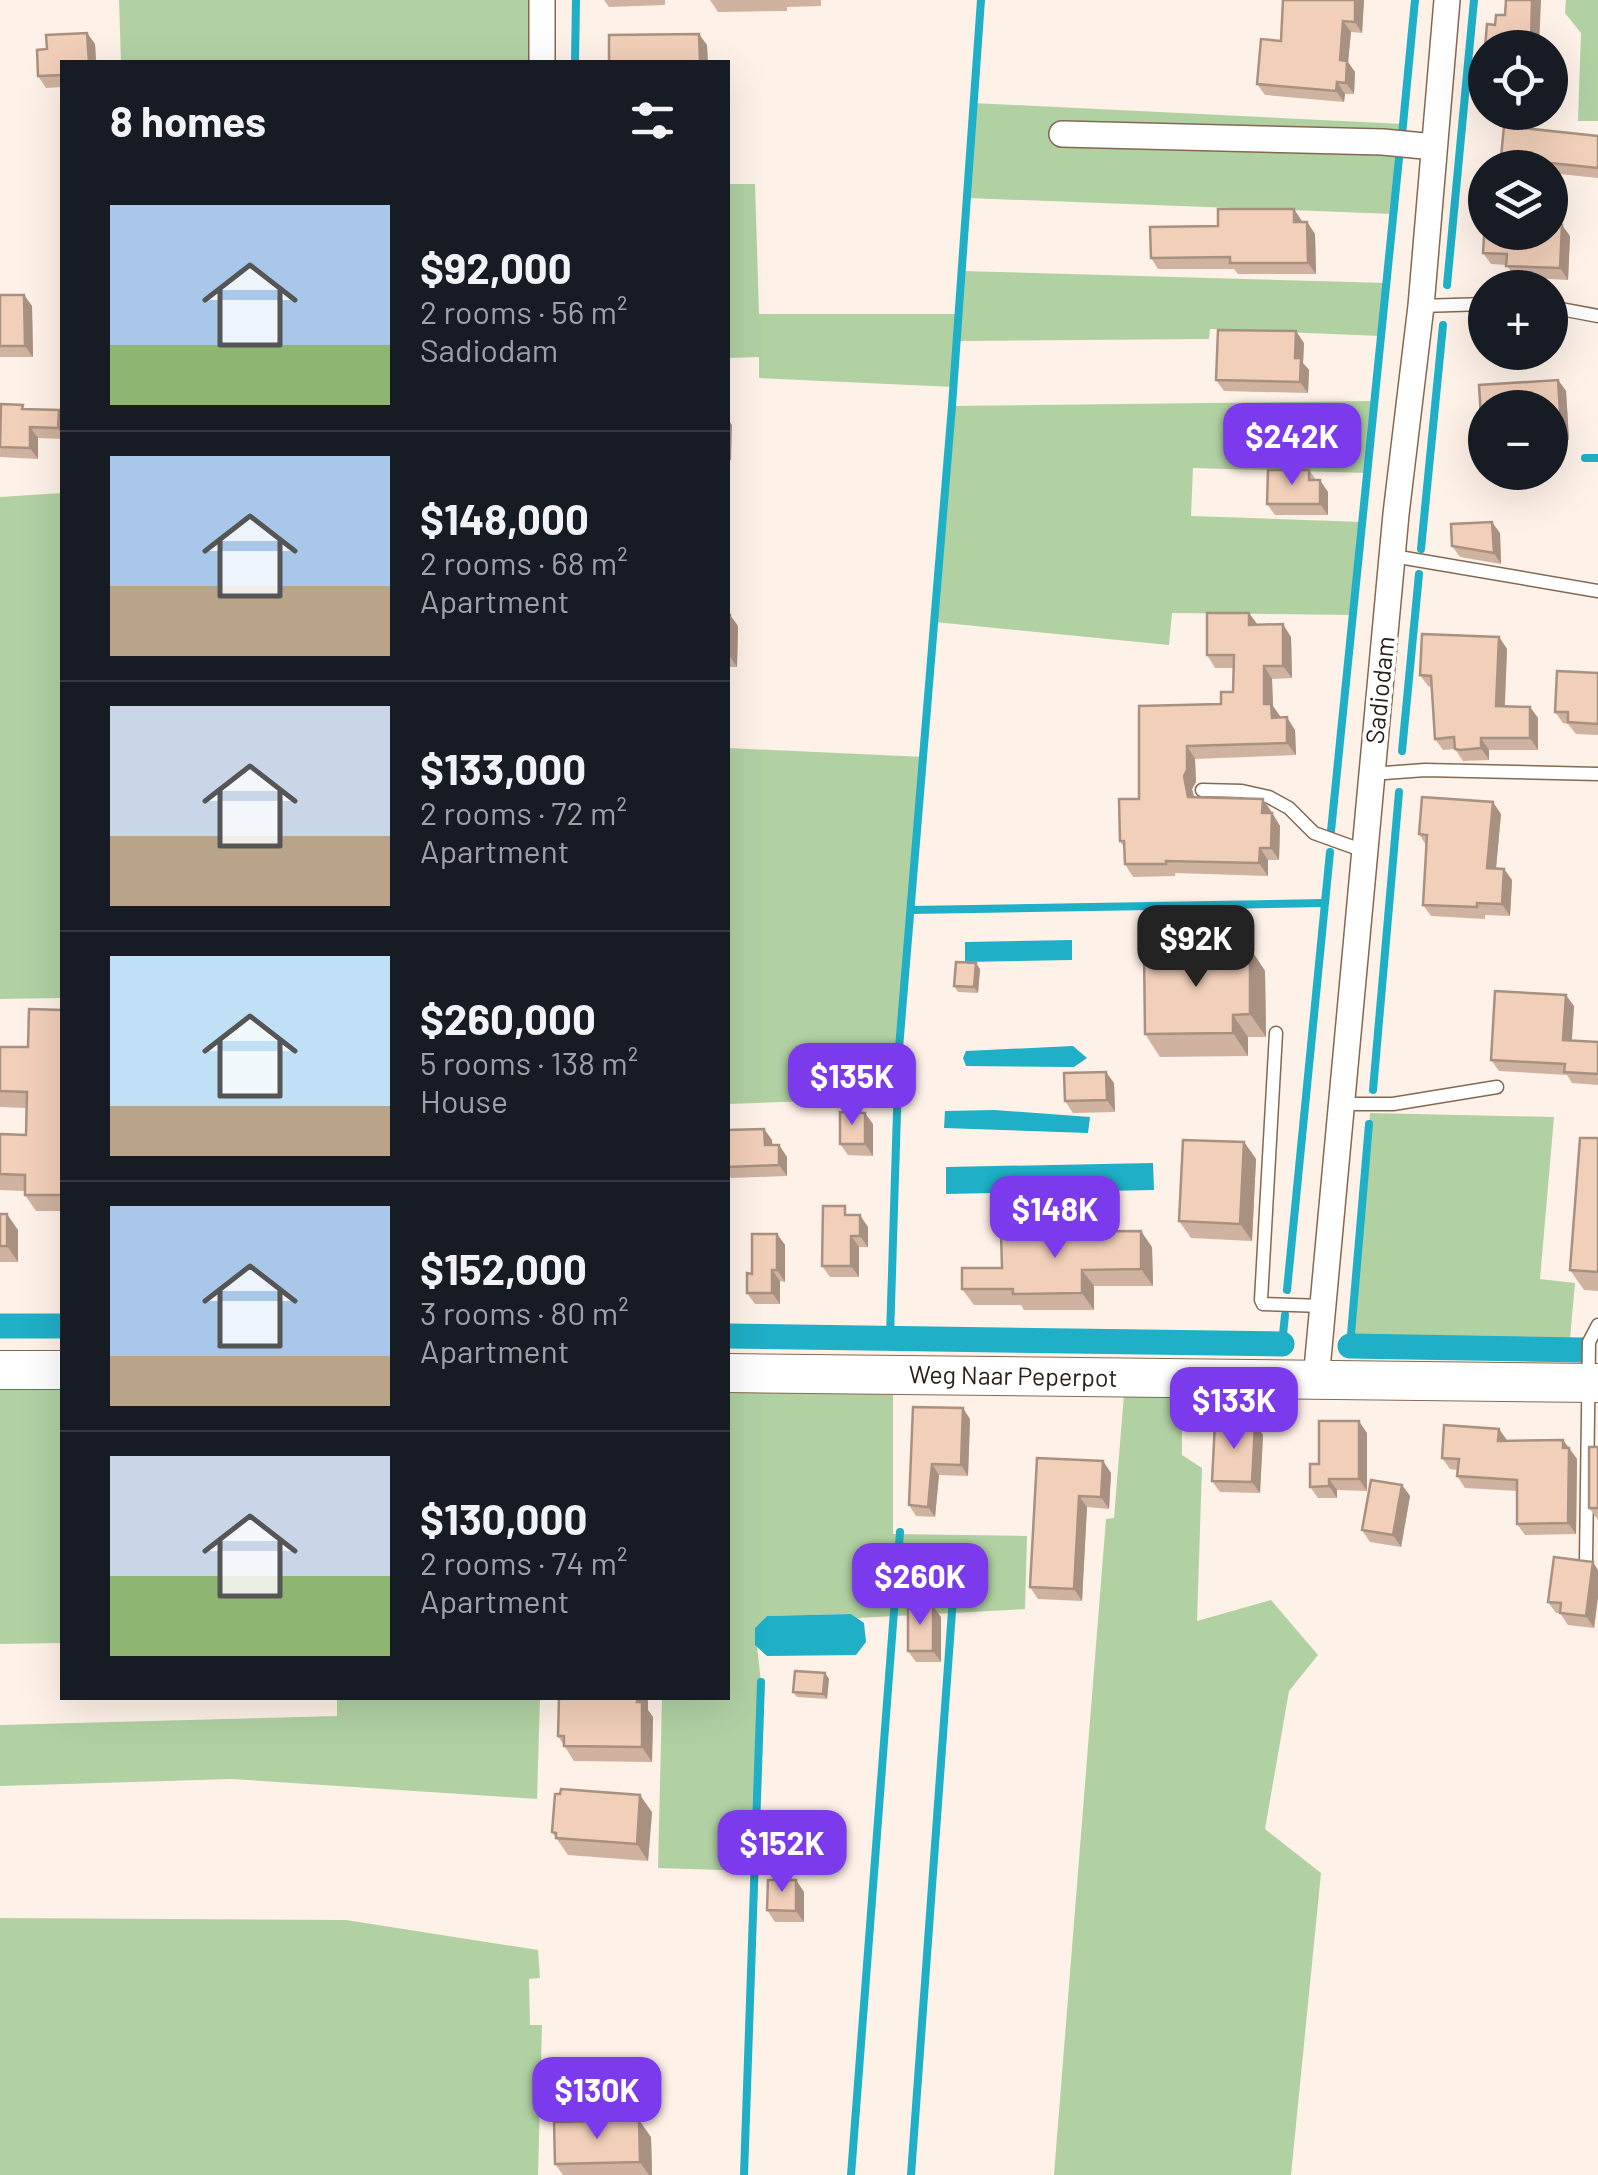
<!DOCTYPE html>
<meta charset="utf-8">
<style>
body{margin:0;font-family:Barlow,sans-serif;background:#242831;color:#f1f3f6;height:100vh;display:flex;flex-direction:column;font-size:38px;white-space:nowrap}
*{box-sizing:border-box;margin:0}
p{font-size:32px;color:#9ea1a6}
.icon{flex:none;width:55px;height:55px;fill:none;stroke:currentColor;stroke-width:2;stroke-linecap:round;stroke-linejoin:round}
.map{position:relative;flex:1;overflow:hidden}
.sheet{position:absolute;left:60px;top:60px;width:670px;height:1640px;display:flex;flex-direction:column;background:#171b24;border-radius:0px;box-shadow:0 10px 40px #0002}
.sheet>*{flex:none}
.tools{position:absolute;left:1468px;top:30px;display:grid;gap:20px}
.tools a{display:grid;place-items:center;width:100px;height:100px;border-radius:50%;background:#171b24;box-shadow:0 10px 40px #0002;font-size:50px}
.price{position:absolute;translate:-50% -85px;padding:0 22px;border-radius:20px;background:#7c3aed;color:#fff;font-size:32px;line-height:65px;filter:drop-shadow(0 2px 5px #0008)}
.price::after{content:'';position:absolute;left:50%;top:60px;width:30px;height:22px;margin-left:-15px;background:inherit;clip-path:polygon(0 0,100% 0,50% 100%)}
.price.current{background:#222;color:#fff}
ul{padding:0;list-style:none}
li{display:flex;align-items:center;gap:30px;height:250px;padding:0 50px}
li+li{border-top:2px solid #363941}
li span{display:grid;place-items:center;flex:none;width:280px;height:200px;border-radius:0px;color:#555}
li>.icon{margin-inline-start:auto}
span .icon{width:120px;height:120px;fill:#fffc;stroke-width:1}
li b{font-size:42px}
h2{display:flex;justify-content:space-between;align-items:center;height:120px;padding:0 50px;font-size:42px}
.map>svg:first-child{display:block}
.green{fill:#b1d1a3}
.water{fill:#1fafc6}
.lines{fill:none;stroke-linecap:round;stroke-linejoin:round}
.stream{stroke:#1fafc6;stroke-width:8}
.canal{stroke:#1fafc6;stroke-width:25}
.lane-casing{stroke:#846952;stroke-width:15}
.street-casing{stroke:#846952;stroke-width:28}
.secondary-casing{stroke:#846952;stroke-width:40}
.lane{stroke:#fff;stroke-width:12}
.street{stroke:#fff;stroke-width:25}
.secondary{stroke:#fff;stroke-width:38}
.wall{fill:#cfb29f}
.shaded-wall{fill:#a99182}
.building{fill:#f1cfb9;stroke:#a99182;stroke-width:2.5}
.labels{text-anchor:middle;stroke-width:8;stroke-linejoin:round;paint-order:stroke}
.street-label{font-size:25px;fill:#2b2016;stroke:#fff}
</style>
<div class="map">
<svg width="1598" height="2175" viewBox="0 0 1598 2175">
<rect width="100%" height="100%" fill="#fef1e7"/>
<!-- green -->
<g class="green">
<path d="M119,0H531V62H121Z"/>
<path d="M1566,0H1598V121H1578L1581,33L1565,13Z"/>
<path d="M973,103L1403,124L1394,214L967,198Z"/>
<path d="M728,184H755L759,314H958L962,271L1387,283L1382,336L1210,329L1209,339L958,341L954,387L759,378V357L728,358Z"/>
<path d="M1375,401L1368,473L1193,468L1191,516L1362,522L1353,615L1172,613L1169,645L935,622L952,406Z"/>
<path d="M62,493V998L0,999V497Z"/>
<path d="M728,748L924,757L897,1098L728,1104Z"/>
<path d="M1370,1113L1554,1117L1540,1279L1575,1283L1569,1350L1351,1341Z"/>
<path d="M0,1385H62V1643L0,1644Z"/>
<path d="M728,1390L893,1391V1534L1027,1536L1025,1609L857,1618L851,1614L767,1616L755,1628L761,1682L755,1871L658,1868L662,1698H728Z"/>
<path d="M1124,1394H1182V1455L1202,1468L1197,1621L1271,1600L1318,1655L1289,1691L1265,1829L1321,1873L1291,2175H1054L1106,1519L1114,1518Z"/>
<path d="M337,1698H540L537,1799L232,1779L0,1786V1725L337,1716Z"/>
<path d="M0,1918L346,1920L538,1950L540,1978L529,1979L530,2025H542L538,2175H0Z"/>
</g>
<!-- water -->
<g class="water">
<path d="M1072,940V960L965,962V942Z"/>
<path d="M1073,1046L1087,1058L1074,1067L966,1066L963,1058L966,1051Z"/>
<path d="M994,1110L1090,1117L1088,1133L944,1128L945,1111Z"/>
<path d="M1153,1163L1154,1190L946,1194V1167Z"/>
<path d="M851,1614L864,1623L866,1642L856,1655L767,1656L755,1645V1628L767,1616Z"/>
</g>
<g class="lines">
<!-- stream -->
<g class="stream">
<path d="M575,62L576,0"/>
<path d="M1402,135L1415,0"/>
<path d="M1447,285L1474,0"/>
<path d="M1585,458H1598"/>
<path d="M1421,549L1443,325"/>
<path d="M1402,751L1419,574"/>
<path d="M1331,831L1400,148"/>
<path d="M911,910L1324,903"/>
<path d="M1373,1090L1399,792"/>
<path d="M1287,1290L1330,852"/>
<path d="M890,1337L899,1048L952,406L981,0"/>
<path d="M1282,1344L1285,1315"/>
<path d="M1350,1346L1369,1124"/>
<path d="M744,2175L761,1682"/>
<path d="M851,2175L900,1532"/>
<path d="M911,2175L956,1556"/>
</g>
<!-- canal -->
<g class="canal">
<path d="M0,1326H62"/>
<path d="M728,1336L1282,1344"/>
<path d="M1350,1346L1583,1350"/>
</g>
<defs>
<g id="lane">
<path d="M1421,306L1485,304"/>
<path d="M1550,307L1598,316"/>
<path d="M1393,556L1598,591"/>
<path d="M1371,774L1425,770L1598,774"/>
<path d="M1202,790L1242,791L1269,797L1289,808L1314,833L1364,851"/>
<path d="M1276,1033L1261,1300L1263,1304L1323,1306"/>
<path d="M1341,1104H1393L1497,1087"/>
<path d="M1586,1560L1589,1342L1598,1325"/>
</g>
<g id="street">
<path d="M542,62V0"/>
<path d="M1062,134L1383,142L1434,147"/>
<path d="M1316,1380L1396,514L1421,306L1447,0"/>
</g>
<g id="secondary">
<path d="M0,1370H62"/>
<path d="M728,1373L1598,1383"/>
</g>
</defs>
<!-- lane casing -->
<use href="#lane" class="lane-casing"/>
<!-- street casing -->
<use href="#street" class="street-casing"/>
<!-- secondary casing -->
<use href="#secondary" class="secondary-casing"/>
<!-- lane -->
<use href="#lane" class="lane"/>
<!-- street -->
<use href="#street" class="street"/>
<!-- secondary -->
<use href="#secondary" class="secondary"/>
</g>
<!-- wall -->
<g class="wall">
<path d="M604,0H665V5L609,7Z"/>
<path d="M710,0H821V6L787,7V11L718,12Z"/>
<path d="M1283,0H1364L1362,33L1351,32L1348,62L1355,72L1354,94H1345L1344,102L1265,95L1257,84L1281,41Z"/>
<path d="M87,33L95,44L96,62H62V87L46,88L38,76L47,49Z"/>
<path d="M1598,136V178L1550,173V168H1500Z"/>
<path d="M1294,209L1302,222H1307L1315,234L1316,274H1238L1234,269H1158L1151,258L1218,226Z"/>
<path d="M1570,236L1568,280L1514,277L1507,265L1491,264L1483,253Z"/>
<path d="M0,295H24L32,306L33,357H0Z"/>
<path d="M1304,343L1303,363L1309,370L1308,393L1224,391L1216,380Z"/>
<path d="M1558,380L1566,391L1569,440L1550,441V408H1485V438L1482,433L1479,385Z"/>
<path d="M1,404L25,409L59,410L62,415V439L38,438V459L0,457Z"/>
<path d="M1309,470L1316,480L1328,492V515H1275L1267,504Z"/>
<path d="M1500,533L1501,564L1460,557L1452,546Z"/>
<path d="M728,615H730L738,626L737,667H728Z"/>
<path d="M1257,625L1291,637L1292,678L1272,679L1273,706L1280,718L1295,730L1296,755L1195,759L1196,782L1192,789L1194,797L1271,811L1280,826L1279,860H1268V876L1175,873V876L1133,877L1125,864L1124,847L1120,841L1139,799L1233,692V668H1215L1207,655Z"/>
<path d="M1499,637L1507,649L1505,707H1530L1538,718V750H1489V760L1463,761L1455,749L1443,750L1435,739L1431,687L1428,686L1420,675Z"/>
<path d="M1598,673V735L1576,734L1568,724L1563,723L1555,712Z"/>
<path d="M1501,814L1496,868L1504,869L1512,880L1510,916L1485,915V919L1431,916L1423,905L1426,845L1419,834Z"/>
<path d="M1250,948L1265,971L1266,1037H1248V1056L1160,1057L1145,1034Z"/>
<path d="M980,969L978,993L958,992L954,986Z"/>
<path d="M1574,1006L1572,1040L1598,1042V1085L1572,1083L1567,1075L1499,1071L1491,1060Z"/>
<path d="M62,1010V1211H36L25,1195V1191L0,1190V1134L26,1135L27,1108L0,1107V1047H28Z"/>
<path d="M1114,1083L1115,1112L1073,1113L1065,1101Z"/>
<path d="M873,1124V1156L848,1155L840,1144Z"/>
<path d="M764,1129L772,1140V1145H779L787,1157V1176L731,1178L728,1174V1130Z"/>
<path d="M1598,1138V1291L1584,1290L1570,1270Z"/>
<path d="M1244,1142L1256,1159L1252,1241L1191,1238L1179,1221Z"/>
<path d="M0,1214L18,1230V1262H0Z"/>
<path d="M852,1215L868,1227V1247H859V1277H830L822,1266Z"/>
<path d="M777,1234L785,1245V1282L780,1281V1304H755L747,1293L752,1274Z"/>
<path d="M1152,1247L1153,1286H1094V1310H1024L1021,1305H974L962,1289L1002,1268Z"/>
<path d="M913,1407L970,1419L968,1476L939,1475L935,1517L916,1516L909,1505Z"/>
<path d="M1255,1424L1263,1435L1260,1493L1220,1492L1212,1481Z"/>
<path d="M1367,1433V1491L1337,1490V1498H1318L1310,1487L1319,1464Z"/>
<path d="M1507,1440H1563L1577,1459L1576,1534L1525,1535L1517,1524V1491L1465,1488L1457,1476L1458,1470L1450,1469L1442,1458Z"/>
<path d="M1598,1447V1520L1589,1508Z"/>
<path d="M1037,1458L1103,1461L1111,1473L1109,1509L1087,1507L1082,1601L1038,1599L1030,1587Z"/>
<path d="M1402,1485L1410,1496L1401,1547L1370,1542L1362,1530Z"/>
<path d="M1598,1570V1597L1594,1628L1568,1625L1560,1613H1556L1548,1602Z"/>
<path d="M941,1617V1662H916L908,1651Z"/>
<path d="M825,1673L829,1679L827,1699L797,1697L793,1692Z"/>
<path d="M559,1698H648V1710L653,1717L652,1762L574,1761L558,1736Z"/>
<path d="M652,1812L648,1861L568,1855L552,1832Z"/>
<path d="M796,1880L804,1892V1922H775L767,1910Z"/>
<path d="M651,2137L652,2175H563L555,2164Z"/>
</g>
<!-- shaded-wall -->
<g class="shaded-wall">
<path d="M1355,0H1364L1362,33L1355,22Z"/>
<path d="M1532,0H1541L1539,48L1531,39Z"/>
<path d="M1343,21L1351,32L1348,62L1355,72L1354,94L1346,83L1340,60Z"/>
<path d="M87,33L95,44L96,62H89Z"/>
<path d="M699,34L707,45L708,62H700Z"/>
<path d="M1337,82L1345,94L1344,102L1336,91Z"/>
<path d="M1294,209L1302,221V234L1294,222Z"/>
<path d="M1307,222L1315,234L1316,274L1308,263Z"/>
<path d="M1562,225L1570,236L1568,280L1560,268Z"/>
<path d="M24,295L32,306L33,357L25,346Z"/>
<path d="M1296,331L1304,343L1303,363L1309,370L1308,393L1300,382L1295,358Z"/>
<path d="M1558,380L1566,391L1569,440L1561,428Z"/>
<path d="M59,410L62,415V434L58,428Z"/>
<path d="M728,411V419L732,425L731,461L728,456Z"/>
<path d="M30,427L38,438V459L30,448Z"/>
<path d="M1320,480L1328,492V515L1320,504Z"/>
<path d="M1492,522L1500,533L1501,564L1494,553Z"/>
<path d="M1249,613L1258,625H1249Z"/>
<path d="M730,615L738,626L737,667L729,655Z"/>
<path d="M1283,624L1291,637L1292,678L1283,666Z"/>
<path d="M1499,637L1507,649L1504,718L1496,706Z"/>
<path d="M1264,666L1272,679L1273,706L1280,716L1281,730L1264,704Z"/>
<path d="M1530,707L1538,718V750L1530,738Z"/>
<path d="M1287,717L1295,730L1296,755L1287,743Z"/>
<path d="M1481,738L1489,750V760L1481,748Z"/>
<path d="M1187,746L1195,759L1196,782L1192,789L1197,809L1188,797L1184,776Z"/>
<path d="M1263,799L1271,811V825L1262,813Z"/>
<path d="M1493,802L1501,814L1495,879L1487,868Z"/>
<path d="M1272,813L1280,826L1279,860L1271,848Z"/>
<path d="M1260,848L1268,860V876L1259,863Z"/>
<path d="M1504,869L1512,880L1510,916L1502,904Z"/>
<path d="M1250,948L1265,971L1266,1037L1250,1014Z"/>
<path d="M976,963L980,969L978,993L974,987Z"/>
<path d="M1566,995L1574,1006L1571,1051L1563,1040Z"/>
<path d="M1233,1015L1248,1037V1056L1233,1033Z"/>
<path d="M1106,1072L1114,1083L1115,1112L1107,1100Z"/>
<path d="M865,1113L873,1124V1156L865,1144Z"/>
<path d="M764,1129L772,1140L773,1157L765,1145Z"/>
<path d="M1244,1142L1256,1159L1252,1241L1240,1224Z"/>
<path d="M779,1145L787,1157V1176L779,1165Z"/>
<path d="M7,1214L18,1230V1262L7,1246Z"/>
<path d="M860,1215L868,1227V1247L860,1236Z"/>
<path d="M1141,1231L1152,1247L1153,1286L1141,1269Z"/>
<path d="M777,1234L785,1245V1282L777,1270Z"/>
<path d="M851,1236L859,1247V1277L851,1266Z"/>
<path d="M772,1270L780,1281V1304L772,1293Z"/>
<path d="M1082,1270L1094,1286V1310L1082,1293Z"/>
<path d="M963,1408L970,1419L968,1476L961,1465Z"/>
<path d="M1359,1421L1367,1433V1491L1359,1479Z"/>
<path d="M1255,1424L1263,1435L1260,1493L1252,1482Z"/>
<path d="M1499,1429L1507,1440L1506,1453L1498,1441Z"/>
<path d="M1563,1440L1577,1459L1576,1534L1568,1523Z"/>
<path d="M1103,1461L1111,1473L1109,1509L1101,1497Z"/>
<path d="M932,1464L939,1475L935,1517L928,1507Z"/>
<path d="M1329,1479L1337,1490V1498L1329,1486Z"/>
<path d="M1402,1485L1410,1496L1401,1547L1393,1535Z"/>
<path d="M1079,1496L1087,1507L1082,1601L1074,1589Z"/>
<path d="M1593,1562L1598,1570V1597L1594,1628L1586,1616Z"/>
<path d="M933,1606L941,1617V1662L933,1651Z"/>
<path d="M825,1673L829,1679L827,1699L823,1694Z"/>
<path d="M638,1698H648V1710L653,1717L652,1762L642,1747Z"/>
<path d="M640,1795L652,1812L648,1861L637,1844Z"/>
<path d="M796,1880L804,1892V1922L796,1911Z"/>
<path d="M639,2120L651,2137L652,2175H649L640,2162Z"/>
</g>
<!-- building -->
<g class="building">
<path d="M1283,0H1355V22L1343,21L1340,60L1347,61L1346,83L1337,82L1336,91L1257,84L1261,39L1281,41Z"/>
<path d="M1506,0H1532L1531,39L1543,40L1542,48H1485L1484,60L1487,24L1495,25L1496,15H1505Z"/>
<path d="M87,33L89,62H62V75L38,76L37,50L47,49L46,35Z"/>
<path d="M699,34L700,62H609V35Z"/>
<path d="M1504,126L1598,136V168L1540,162V168H1500Z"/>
<path d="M1218,209H1294V222H1307L1308,263H1230V257L1151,258L1150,227L1218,226Z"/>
<path d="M1485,221V232H1550V224L1562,225L1560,268L1506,266L1507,254L1483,253Z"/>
<path d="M0,295H24L25,346H0Z"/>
<path d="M1218,330L1296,331L1295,358H1301L1300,382L1216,380Z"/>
<path d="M1558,380L1561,428L1550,429V408H1485V432L1482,433L1479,385Z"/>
<path d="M1,404L23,405L22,409L59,410L58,428L30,427V448L0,447Z"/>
<path d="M1268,470H1309V480H1320V504H1267Z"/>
<path d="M1492,522L1494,553L1452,546L1451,524Z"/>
<path d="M1207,613H1249V625L1283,624V666H1264V704H1271L1272,718L1287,717V743L1187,746V770L1184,776L1188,797L1263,799L1262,813H1272L1271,848H1260L1259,863L1166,861V864H1125L1124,841H1120L1119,799H1139V706L1221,704V692H1233L1234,655H1207Z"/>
<path d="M728,615H730L729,655H728Z"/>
<path d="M1422,634L1499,637L1496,706L1530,707V738H1481V748L1460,750L1455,749L1454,737L1435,739L1431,676L1420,675Z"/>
<path d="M1557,671L1598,673V724L1568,722V712H1555Z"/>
<path d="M1422,797L1493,802L1487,868L1504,869L1502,904L1477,903V907L1423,905L1427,835L1419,834Z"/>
<path d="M1250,948V1014L1233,1015V1033L1145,1034L1144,949Z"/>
<path d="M956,962L976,963L974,987L954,986Z"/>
<path d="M1495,991L1566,995L1563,1040L1598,1042V1074L1564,1072L1565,1064L1491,1060Z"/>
<path d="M29,1009L62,1010V1195H25V1175L0,1174V1134L26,1135L27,1092L0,1091V1047H28Z"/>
<path d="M1106,1072L1107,1100L1065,1101L1064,1073Z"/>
<path d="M840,1112L865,1113V1144H840Z"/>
<path d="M764,1129L765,1145H779V1165L728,1167V1130Z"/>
<path d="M1580,1138H1598V1272L1570,1270Z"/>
<path d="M1183,1140L1244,1142L1240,1224L1179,1221Z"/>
<path d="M823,1206H845V1215H860V1236H851V1266H822Z"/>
<rect x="0" y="1214" width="7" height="32"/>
<path d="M1141,1231V1269L1082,1270V1293L1013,1294V1289H962V1268H1002L1001,1232Z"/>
<path d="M752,1234H777V1270H772V1293H747V1273L752,1274Z"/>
<path d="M913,1407L963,1408L961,1465L932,1464L928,1507L909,1505Z"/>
<path d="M1319,1421H1359V1479H1329V1486L1310,1487V1464H1319Z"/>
<path d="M1215,1423L1255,1424L1252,1482L1212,1481Z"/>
<path d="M1444,1425L1499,1429L1498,1441L1563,1440V1448H1569L1568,1523L1517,1524V1480L1457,1476L1459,1459L1442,1458Z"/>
<rect x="1589" y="1447" width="9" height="61"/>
<path d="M1037,1458L1103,1461L1101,1497L1079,1496L1074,1589L1030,1587Z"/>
<path d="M1371,1480L1402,1485L1393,1535L1362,1530Z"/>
<path d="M1554,1557L1593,1562L1586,1616L1560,1613L1561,1603L1548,1602Z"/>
<rect x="908" y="1606" width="25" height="45"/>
<path d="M795,1671L825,1673L823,1694L793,1692Z"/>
<path d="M559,1698H638L637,1702H642V1747L564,1746V1736H558Z"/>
<path d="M561,1789L640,1795L637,1844L556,1838V1833L552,1832L555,1794H560Z"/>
<path d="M768,1880H796V1911L767,1910Z"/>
<path d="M639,2120L640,2162L555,2164L554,2122Z"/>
</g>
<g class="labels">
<!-- street labels -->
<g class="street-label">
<text transform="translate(1380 690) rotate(-84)" y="9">Sadiodam</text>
<text transform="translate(1013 1376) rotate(1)" y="9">Weg Naar Peperpot</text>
</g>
</g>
</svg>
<div class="tools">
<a><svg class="icon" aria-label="locate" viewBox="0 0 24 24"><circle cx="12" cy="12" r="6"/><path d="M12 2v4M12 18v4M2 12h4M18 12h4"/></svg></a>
<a><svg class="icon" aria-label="layers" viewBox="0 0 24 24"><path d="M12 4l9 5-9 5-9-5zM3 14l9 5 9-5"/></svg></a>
<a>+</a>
<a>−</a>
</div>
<b class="price" style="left:1292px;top:488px">$242K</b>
<b class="price current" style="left:1196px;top:990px">$92K</b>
<b class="price" style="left:852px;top:1128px">$135K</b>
<b class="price" style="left:1055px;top:1261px">$148K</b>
<b class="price" style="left:1234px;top:1452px">$133K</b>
<b class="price" style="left:920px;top:1628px">$260K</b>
<b class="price" style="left:782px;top:1895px">$152K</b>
<b class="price" style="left:597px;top:2142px">$130K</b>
<section class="sheet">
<h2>8 homes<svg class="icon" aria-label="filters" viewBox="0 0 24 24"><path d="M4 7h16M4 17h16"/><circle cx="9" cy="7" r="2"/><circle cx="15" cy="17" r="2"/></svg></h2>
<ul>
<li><span style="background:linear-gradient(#a9c7e8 70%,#8fb573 0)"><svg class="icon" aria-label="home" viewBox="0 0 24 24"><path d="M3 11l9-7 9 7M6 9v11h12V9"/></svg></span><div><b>$92,000</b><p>2 rooms · 56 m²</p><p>Sadiodam</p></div></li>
<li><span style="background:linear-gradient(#a9c7e8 65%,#b9a48a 0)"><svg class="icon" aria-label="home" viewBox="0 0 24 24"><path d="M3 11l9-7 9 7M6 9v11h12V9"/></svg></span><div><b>$148,000</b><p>2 rooms · 68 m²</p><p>Apartment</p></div></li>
<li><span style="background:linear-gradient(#c9d6e8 65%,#b9a48a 0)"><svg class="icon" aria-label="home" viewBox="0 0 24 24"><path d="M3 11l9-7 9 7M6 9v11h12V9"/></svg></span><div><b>$133,000</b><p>2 rooms · 72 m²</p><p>Apartment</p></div></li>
<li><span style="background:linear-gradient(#bfe0f5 75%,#b9a48a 0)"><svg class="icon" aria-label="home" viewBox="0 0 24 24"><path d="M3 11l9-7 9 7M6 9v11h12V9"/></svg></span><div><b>$260,000</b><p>5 rooms · 138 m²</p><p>House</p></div></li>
<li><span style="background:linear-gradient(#a9c7e8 75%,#b9a48a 0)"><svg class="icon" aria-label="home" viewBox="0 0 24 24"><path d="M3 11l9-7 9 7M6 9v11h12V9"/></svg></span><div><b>$152,000</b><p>3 rooms · 80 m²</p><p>Apartment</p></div></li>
<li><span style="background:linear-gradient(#c9d6e8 60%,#8fb573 0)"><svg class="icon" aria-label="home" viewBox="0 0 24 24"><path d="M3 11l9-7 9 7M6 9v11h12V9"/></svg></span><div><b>$130,000</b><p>2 rooms · 74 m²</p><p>Apartment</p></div></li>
</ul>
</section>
</div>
